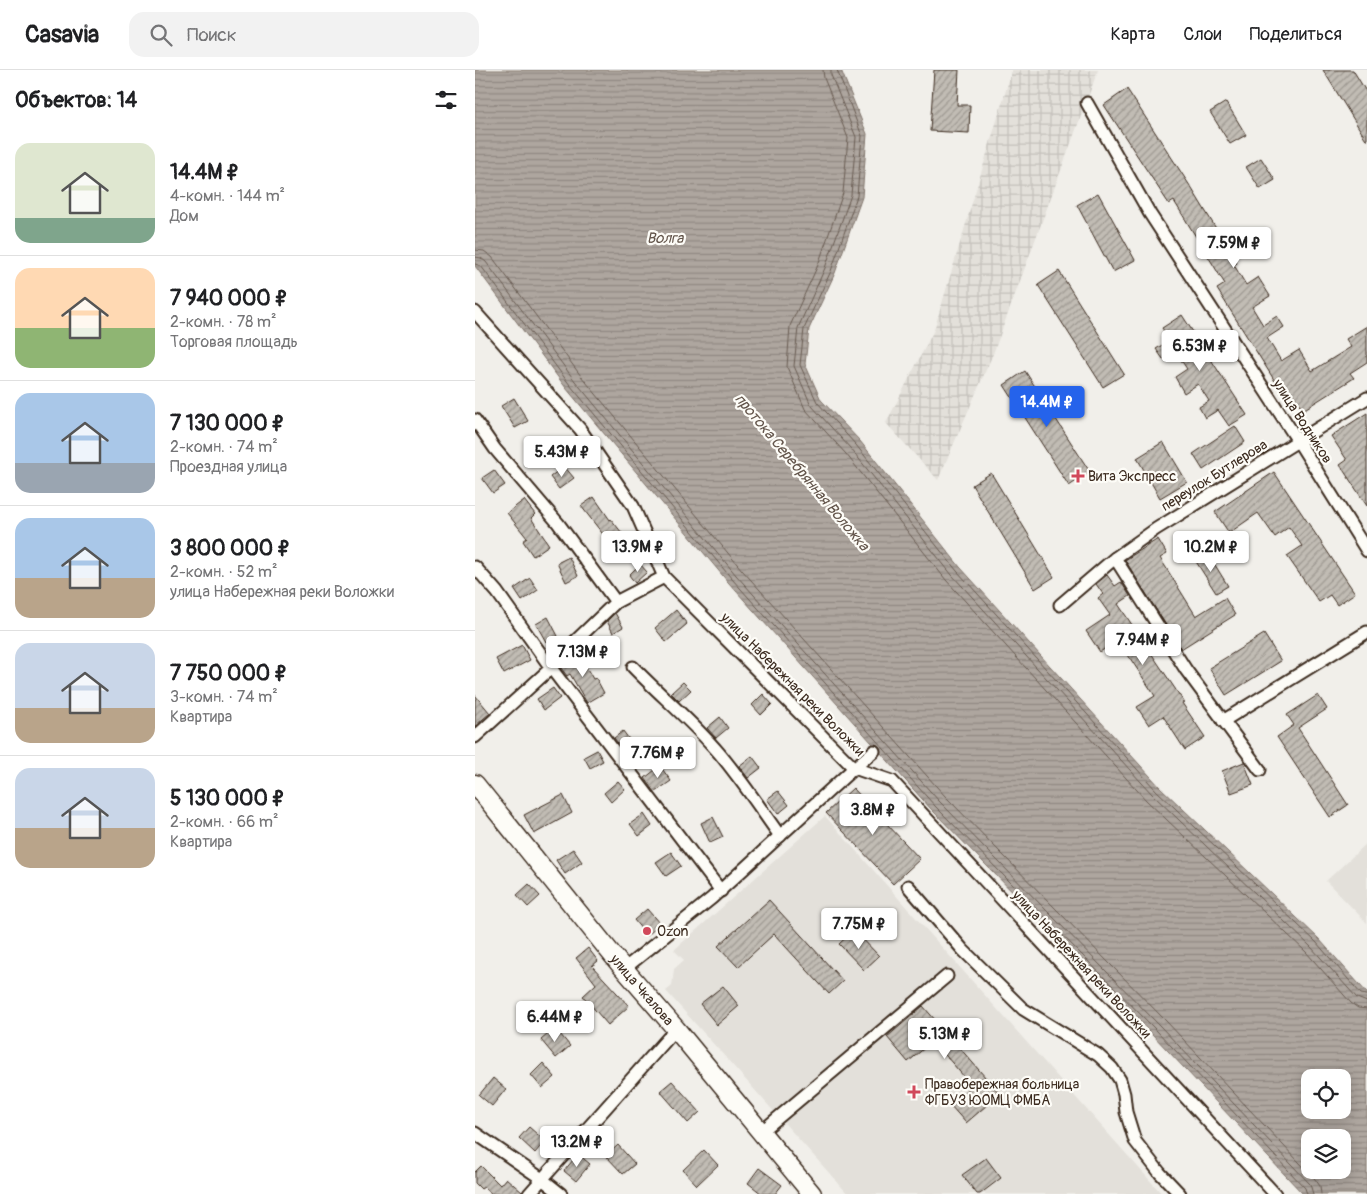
<!DOCTYPE html>
<html lang="ru">
<meta charset="utf-8">
<style>
body{margin:0;font-family:Pangolin,sans-serif;background:#f2f2f2;color:#202124;height:100vh;display:flex;flex-direction:column;font-size:19px;white-space:nowrap}
*{box-sizing:border-box;margin:0}
p{font-size:16px;color:#757577}
.icon{flex:none;width:28px;height:28px;fill:none;stroke:currentColor;stroke-width:2;stroke-linecap:round;stroke-linejoin:round}
.map{position:relative;flex:1;overflow:hidden}
.panel{display:flex;flex-direction:column;background:#fff;width:475px}
.panel>*{flex:none}
.fabs{position:absolute;left:826px;top:999px;display:grid;gap:10px}
.fabs a{display:grid;place-items:center;width:50px;height:50px;border-radius:10px;background:#fff;box-shadow:0 2px 12px #0003;font-size:25px}
.price{position:absolute;translate:-50% -42px;padding:0 11px;border-radius:5px;background:#fff;color:#222;font-size:16px;line-height:32px;filter:drop-shadow(0 1px 2px #0008)}
.price::after{content:'';position:absolute;left:50%;top:30px;width:15px;height:11px;margin-left:-8px;background:inherit;clip-path:polygon(0 0,100% 0,50% 100%)}
.price.on{background:#2563eb;color:#fff}
ul{padding:0;list-style:none}
li{display:flex;align-items:center;gap:15px;height:125px;padding:0 15px}
li+li{border-top:1px solid #e0e0e0}
li span{display:grid;place-items:center;flex:none;width:140px;height:100px;border-radius:15px;color:#555}
li>.icon{margin-inline-start:auto}
span .icon{width:60px;height:60px;fill:#fffc;stroke-width:1}
li b{font-size:21px}
h2{display:flex;justify-content:space-between;align-items:center;height:60px;padding:0 15px;font-size:21px}
header{display:flex;align-items:center;gap:30px;box-sizing:border-box;height:70px;padding:0 25px;background:#fff;border-bottom:1px solid #e0e0e0}
header strong{font-size:24px}
nav{display:flex;gap:28px;margin-inline-start:auto;font-size:18px}
.search{width:350px;height:45px;background:#f2f2f2;display:flex;align-items:center;gap:12px;box-sizing:border-box;padding:0 18px;border-radius:15px;color:#757577;font-size:19px}
main{display:flex;flex:1;min-height:0}
.map>svg:first-child{display:block}
.built{fill:#e3e0da}
.industrial{fill:url(#industrial-grid)}
.water{fill:url(#water-rules);stroke:#80746b;fill-rule:evenodd}
.lines{fill:none;stroke-linecap:round;stroke-linejoin:round}
.shore{stroke:#695c52;stroke-width:1}
.building{fill:url(#building-hatch);stroke:#3b2a1e}
.minor-casing{stroke:#3b2a1e;stroke-width:15}
.primary-casing{stroke:#3b2a1e;stroke-width:21}
.minor{stroke:#fdfcf7;stroke-width:11}
.primary{stroke:#fdfcf7;stroke-width:18}
.poi-dot{fill:#d1495b;stroke:#fdfcf7;stroke-width:2}
.labels{text-anchor:middle;stroke-width:4.5;stroke-linejoin:round;paint-order:stroke}
.street-label{font-size:14px;fill:#3b2a1e;stroke:#fdfcf7}
.poi-label{font-size:14px;fill:#3b2a1e;stroke:#fdfcf7;text-anchor:start}
.water-label{font-size:15px;font-style:italic;fill:#63554b;stroke:#fdfcf7}
</style>
<header>
<strong>Casavia</strong>
<div class="search"><svg class="icon" aria-label="search" viewBox="0 0 24 24"><circle cx="10" cy="10" r="6"/><path d="M15 15l6 6"/></svg>Поиск</div>
<nav><a>Карта</a><a>Слои</a><a>Поделиться</a></nav>
</header>
<main>
<section class="panel">
<h2>Объектов: 14<svg class="icon" aria-label="filters" viewBox="0 0 24 24"><path d="M4 7h16M4 17h16"/><circle cx="9" cy="7" r="2"/><circle cx="15" cy="17" r="2"/></svg></h2>
<ul>
<li><span style="background:linear-gradient(#dfe7d0 75%,#7fa58c 0)"><svg class="icon" aria-label="home" viewBox="0 0 24 24"><path d="M3 11l9-7 9 7M6 9v11h12V9"/></svg></span><div><b>14.4M ₽</b><p>4-комн. · 144 m²</p><p>Дом</p></div></li>
<li><span style="background:linear-gradient(#ffd9b3 60%,#8fb573 0)"><svg class="icon" aria-label="home" viewBox="0 0 24 24"><path d="M3 11l9-7 9 7M6 9v11h12V9"/></svg></span><div><b>7 940 000 ₽</b><p>2-комн. · 78 m²</p><p>Торговая площадь</p></div></li>
<li><span style="background:linear-gradient(#a9c7e8 70%,#9aa5b1 0)"><svg class="icon" aria-label="home" viewBox="0 0 24 24"><path d="M3 11l9-7 9 7M6 9v11h12V9"/></svg></span><div><b>7 130 000 ₽</b><p>2-комн. · 74 m²</p><p>Проездная улица</p></div></li>
<li><span style="background:linear-gradient(#a9c7e8 60%,#b9a48a 0)"><svg class="icon" aria-label="home" viewBox="0 0 24 24"><path d="M3 11l9-7 9 7M6 9v11h12V9"/></svg></span><div><b>3 800 000 ₽</b><p>2-комн. · 52 m²</p><p>улица Набережная реки Воложки</p></div></li>
<li><span style="background:linear-gradient(#c9d6e8 65%,#b9a48a 0)"><svg class="icon" aria-label="home" viewBox="0 0 24 24"><path d="M3 11l9-7 9 7M6 9v11h12V9"/></svg></span><div><b>7 750 000 ₽</b><p>3-комн. · 74 m²</p><p>Квартира</p></div></li>
<li><span style="background:linear-gradient(#c9d6e8 60%,#b9a48a 0)"><svg class="icon" aria-label="home" viewBox="0 0 24 24"><path d="M3 11l9-7 9 7M6 9v11h12V9"/></svg></span><div><b>5 130 000 ₽</b><p>2-комн. · 66 m²</p><p>Квартира</p></div></li>
</ul>
</section>
<div class="map">
<svg width="892" height="1124" viewBox="0 0 892 1124">
<defs>
<pattern id="industrial-grid" width="8" height="8" patternUnits="userSpaceOnUse" patternTransform="scale(1.25)"><rect width="8" height="8" fill="#e3e0da"/><path d="M0 4h8M4 0v8" fill="none" stroke="#c4c0bb"/></pattern>
<pattern id="water-rules" width="6" height="5" patternUnits="userSpaceOnUse" patternTransform="scale(1.25)"><rect width="6" height="5" fill="#aea69f"/><path d="M0 2.5h6" fill="none" stroke="#8f8781"/></pattern>
<pattern id="building-hatch" width="6" height="6" patternUnits="userSpaceOnUse" patternTransform="scale(1.25)"><rect width="6" height="6" fill="#c1bcb4"/><path d="M-1 1l2-2M0 6l6-6M5 7l2-2" fill="none" stroke="#9e9992"/></pattern>
</defs>
<rect width="100%" height="100%" fill="#f1efea"/>
<filter id="ink" filterUnits="userSpaceOnUse"><feTurbulence type="fractalNoise" baseFrequency=".02" numOctaves="2"/><feDisplacementMap in="SourceGraphic" scale="10" xChannelSelector="R" yChannelSelector="G"/><feConvolveMatrix kernelMatrix="1 2 1 2 8 2 1 2 1" color-interpolation-filters="sRGB"/></filter>
<g filter="url(#ink)">
<!-- built -->
<g class="built">
<path d="M350,746L687,1124H373L191,921L197,916L199,899L209,890L199,880Z"/>
<path d="M892,773V853L851,811Z"/>
</g>
<!-- industrial -->
<path class="industrial" d="M537,0H623L518,284L463,410L411,353L459,260Z"/>
<!-- water -->
<path class="water" d="M0,0H366L392,64L387,127L360,203L334,259L330,294L346,330L385,371L485,497L685,717L844,869L892,923V1124H828L677,964L456,739L253,512L91,318L0,196ZM835,1008H868V1040H835ZM835,1068H868V1100H835Z"/>
<g class="lines">
<!-- shore -->
<g class="shore">
<path d="M348,0L349,8L373,68L368,123L343,195L315,256L312,297L330,339L371,384L471,510L671,730L831,882L876,933L883,938L892,939"/>
<path d="M356,0V5L381,67L376,125L350,198L323,258L319,296L336,335L376,379L477,505L677,724L836,877L882,928L892,932"/>
<path d="M362,0L387,66L382,126L356,201L329,259L325,295L342,332L381,375L482,501L681,720L841,872L886,924L892,925"/>
<path d="M0,180L9,181L17,187L106,306L267,500L470,726L691,951L840,1109L845,1116L846,1124"/>
<path d="M0,187L6,188L11,192L100,311L261,505L464,731L685,956L835,1114L838,1124"/>
<path d="M0,194L6,196L95,315L257,509L460,736L681,960L830,1118L832,1124"/>
</g>
</g>
<!-- building -->
<g class="building">
<path d="M459,0H484L482,35H495L494,63L455,61Z"/>
<path d="M848,0H878L892,23V71Z"/>
<path d="M652,19L717,119L762,193L759,195L771,215L783,207L795,226L777,237L788,255L802,246L809,257L792,268L806,291L824,280L837,301L876,277L871,269L892,256V292L875,303L879,308L828,340L815,320L808,324L742,219L750,214L699,131L694,134L629,35Z"/>
<path d="M751,32L771,65L755,74L735,42Z"/>
<path d="M786,88L800,110L785,119L771,97Z"/>
<path d="M623,123L660,190L638,202L602,135Z"/>
<path d="M584,201L649,304L628,317L563,215Z"/>
<path d="M707,245L772,345L754,356L743,340L730,348L724,337L734,331L723,314L709,323L700,307L712,299L700,281L688,289L681,279L695,270L687,258Z"/>
<path d="M550,301L615,402L594,416L529,315Z"/>
<path d="M39,328L53,351L40,358L26,336Z"/>
<path d="M892,343V436L865,395L872,390L856,366Z"/>
<path d="M760,356L770,372L728,400L718,384Z"/>
<path d="M688,372L712,412L685,428L662,388Z"/>
<path d="M89,396L99,408L84,419L75,407Z"/>
<path d="M19,400L30,415L18,423L7,408Z"/>
<path d="M799,402L880,523L862,535L855,525L844,532L812,486L827,476L814,457L800,467L783,443L754,463L740,442Z"/>
<path d="M516,403L579,507L560,519L497,415Z"/>
<path d="M119,427L135,450L136,449L147,463L134,472L106,436Z"/>
<path d="M49,430L60,444L56,448L74,475L58,486L48,471L52,468L32,443Z"/>
<path d="M683,469L692,484L685,488L721,546L750,528L760,545L706,579L650,490Z"/>
<path d="M732,482L753,516L741,523L720,490Z"/>
<path d="M94,487L103,506L91,512L82,493Z"/>
<path d="M165,494L172,502L160,513L154,505Z"/>
<path d="M632,505L640,516L646,512L655,526L643,534L709,632L707,633L730,667L710,680L688,646L674,655L662,637L680,626L643,570L625,582L611,561L635,545L623,528L628,524L621,514Z"/>
<path d="M55,508L63,520L47,531L39,519Z"/>
<path d="M201,540L212,554L191,572L180,558Z"/>
<path d="M140,543L148,557L138,563L132,551Z"/>
<path d="M73,547L83,566L71,572L61,554Z"/>
<path d="M789,564L806,591L751,625L734,598Z"/>
<path d="M47,575L55,590L29,604L21,589Z"/>
<path d="M103,583L118,609L121,608L129,623L112,633L95,604L92,606L86,598L93,589Z"/>
<path d="M208,612L216,620L204,631L196,623Z"/>
<path d="M78,618L85,628L69,640L62,629Z"/>
<path d="M288,624L297,634L286,645L277,635Z"/>
<path d="M0,625L15,643L0,656Z"/>
<path d="M843,625L852,639L823,658L873,735L855,747L802,667L819,655L812,645Z"/>
<path d="M245,647L253,658L241,668L232,658Z"/>
<path d="M148,661L159,676L150,682L139,668Z"/>
<path d="M122,680L128,691L115,698L109,687Z"/>
<path d="M277,686L286,698L273,708L264,696Z"/>
<path d="M769,692L778,715L756,723L747,701Z"/>
<path d="M185,696L196,711L180,722L170,708Z"/>
<path d="M143,711L150,719L136,732L129,723Z"/>
<path d="M378,718L445,789L418,814L351,743Z"/>
<path d="M303,721L314,735L303,744L292,729Z"/>
<path d="M88,725L97,743L59,764L49,745Z"/>
<path d="M169,744L177,756L164,766L155,754Z"/>
<path d="M238,747L248,767L235,773L226,753Z"/>
<path d="M98,779L107,792L90,804L81,790Z"/>
<path d="M196,782L206,796L191,806L181,792Z"/>
<path d="M54,814L65,826L53,837L42,825Z"/>
<path d="M294,830L368,911L354,924L299,864L263,897L243,876Z"/>
<path d="M172,839L185,854L172,866L159,850Z"/>
<path d="M379,860L404,886L389,900L364,874Z"/>
<path d="M113,878L123,891L117,896L154,936L133,955L108,926L121,914L101,888Z"/>
<path d="M248,916L264,936L242,955L225,934Z"/>
<path d="M448,936L525,1024L491,1053L475,1035L497,1016L458,971L433,992L412,967Z"/>
<path d="M80,958L95,976L81,988L66,970Z"/>
<path d="M68,993L80,1007L67,1018L56,1005Z"/>
<path d="M18,1008L31,1019L17,1036L4,1025Z"/>
<path d="M197,1011L225,1042L213,1053L185,1021Z"/>
<path d="M54,1057L70,1071L60,1083L44,1068Z"/>
<path d="M143,1075L160,1094L148,1104L131,1086Z"/>
<path d="M229,1080L243,1095L222,1115L208,1100Z"/>
<path d="M103,1084L115,1094L101,1111L89,1101Z"/>
<path d="M511,1088L526,1108L505,1124H502L487,1105Z"/>
<path d="M6,1096L25,1115L31,1108L47,1122V1124H17L9,1117L6,1119L0,1113V1102Z"/>
<path d="M284,1098L307,1115L300,1124H287L273,1113Z"/>
</g>
<g class="lines">
<defs>
<g id="minor">
<path d="M612,33L675,144L823,371L892,481"/>
<path d="M0,242L105,359L158,436L189,507L379,698L417,711L800,1124"/>
<path d="M0,350L20,379L83,453L141,532"/>
<path d="M640,488L711,600L785,700"/>
<path d="M0,497L22,522L76,598L246,821"/>
<path d="M585,535L640,488L681,459L892,328"/>
<path d="M158,597C186,626 218,652 244,683C266,709 285,738 305,766"/>
<path d="M748,651L892,562"/>
<path d="M0,667L76,598L89,582L141,532L189,507"/>
<path d="M433,816L488,880L548,939L623,985L637,998L645,1010L649,1024L651,1042L660,1071L685,1103L705,1124"/>
<path d="M149,899L237,828L379,698L399,681"/>
<path d="M286,1062L472,906"/>
<path d="M0,1063L67,1109L86,1124"/>
<path d="M54,1124L201,959"/>
</g>
<g id="primary">
<path id="s1" d="M0,714L144,893L201,959L337,1124"/>
</g>
</defs>
<!-- minor casing -->
<use href="#minor" class="minor-casing"/>
<!-- primary casing -->
<use href="#primary" class="primary-casing"/>
<!-- minor -->
<use href="#minor" class="minor"/>
<!-- primary -->
<use href="#primary" class="primary"/>
</g>
</g>
<!-- markers -->
<g class="poi-dot">
<path d="M600.5 398.5h5v5h5v5h-5v5h-5v-5h-5v-5h5z"/>
<circle cx="172" cy="861" r="5"/>
<path d="M436.5 1014.5h5v5h5v5h-5v5h-5v-5h-5v-5h5z"/>
</g>
<g class="labels">
<!-- street labels -->
<g class="street-label">
<text transform="translate(828 351) rotate(57)" y="5">улица Водников</text>
<text transform="translate(739 405) rotate(-32)" y="5">переулок Бутлерова</text>
<text transform="translate(318 614) rotate(45)" y="5">улица Набережная реки Воложки</text>
<text transform="translate(607 894) rotate(47)" y="5">улица Набережная реки Воложки</text>
<text dy="5" stroke="none"><textPath href="#s1" startOffset="265">улица Чкалова</textPath></text>
</g>
<!-- poi labels -->
<g class="poi-label">
<text x="613" y="411">Вита Экспресс</text>
<text x="182" y="866">Ozon</text>
<text x="450" y="1019">Правобережная больница<tspan x="450" dy="16">ФГБУЗ ЮОМЦ ФМБА</tspan></text>
</g>
<!-- water labels -->
<g class="water-label">
<text x="190" y="173">Волга</text>
<text transform="translate(327 402) rotate(50)" y="5">протока Серебрянная Воложка</text>
</g>
</g>
</svg>
<div class="fabs">
<a><svg class="icon" aria-label="locate" viewBox="0 0 24 24"><circle cx="12" cy="12" r="6"/><path d="M12 2v4M12 18v4M2 12h4M18 12h4"/></svg></a>
<a><svg class="icon" aria-label="layers" viewBox="0 0 24 24"><path d="M12 4l9 5-9 5-9-5zM3 14l9 5 9-5"/></svg></a>
</div>
<b class="price" style="left:759px;top:199px">7.59M ₽</b>
<b class="price" style="left:725px;top:302px">6.53M ₽</b>
<b class="price on" style="left:572px;top:358px">14.4M ₽</b>
<b class="price" style="left:87px;top:408px">5.43M ₽</b>
<b class="price" style="left:163px;top:503px">13.9M ₽</b>
<b class="price" style="left:736px;top:503px">10.2M ₽</b>
<b class="price" style="left:668px;top:596px">7.94M ₽</b>
<b class="price" style="left:108px;top:608px">7.13M ₽</b>
<b class="price" style="left:183px;top:709px">7.76M ₽</b>
<b class="price" style="left:398px;top:766px">3.8M ₽</b>
<b class="price" style="left:384px;top:880px">7.75M ₽</b>
<b class="price" style="left:80px;top:973px">6.44M ₽</b>
<b class="price" style="left:470px;top:990px">5.13M ₽</b>
<b class="price" style="left:102px;top:1098px">13.2M ₽</b>
</div>
</main>
